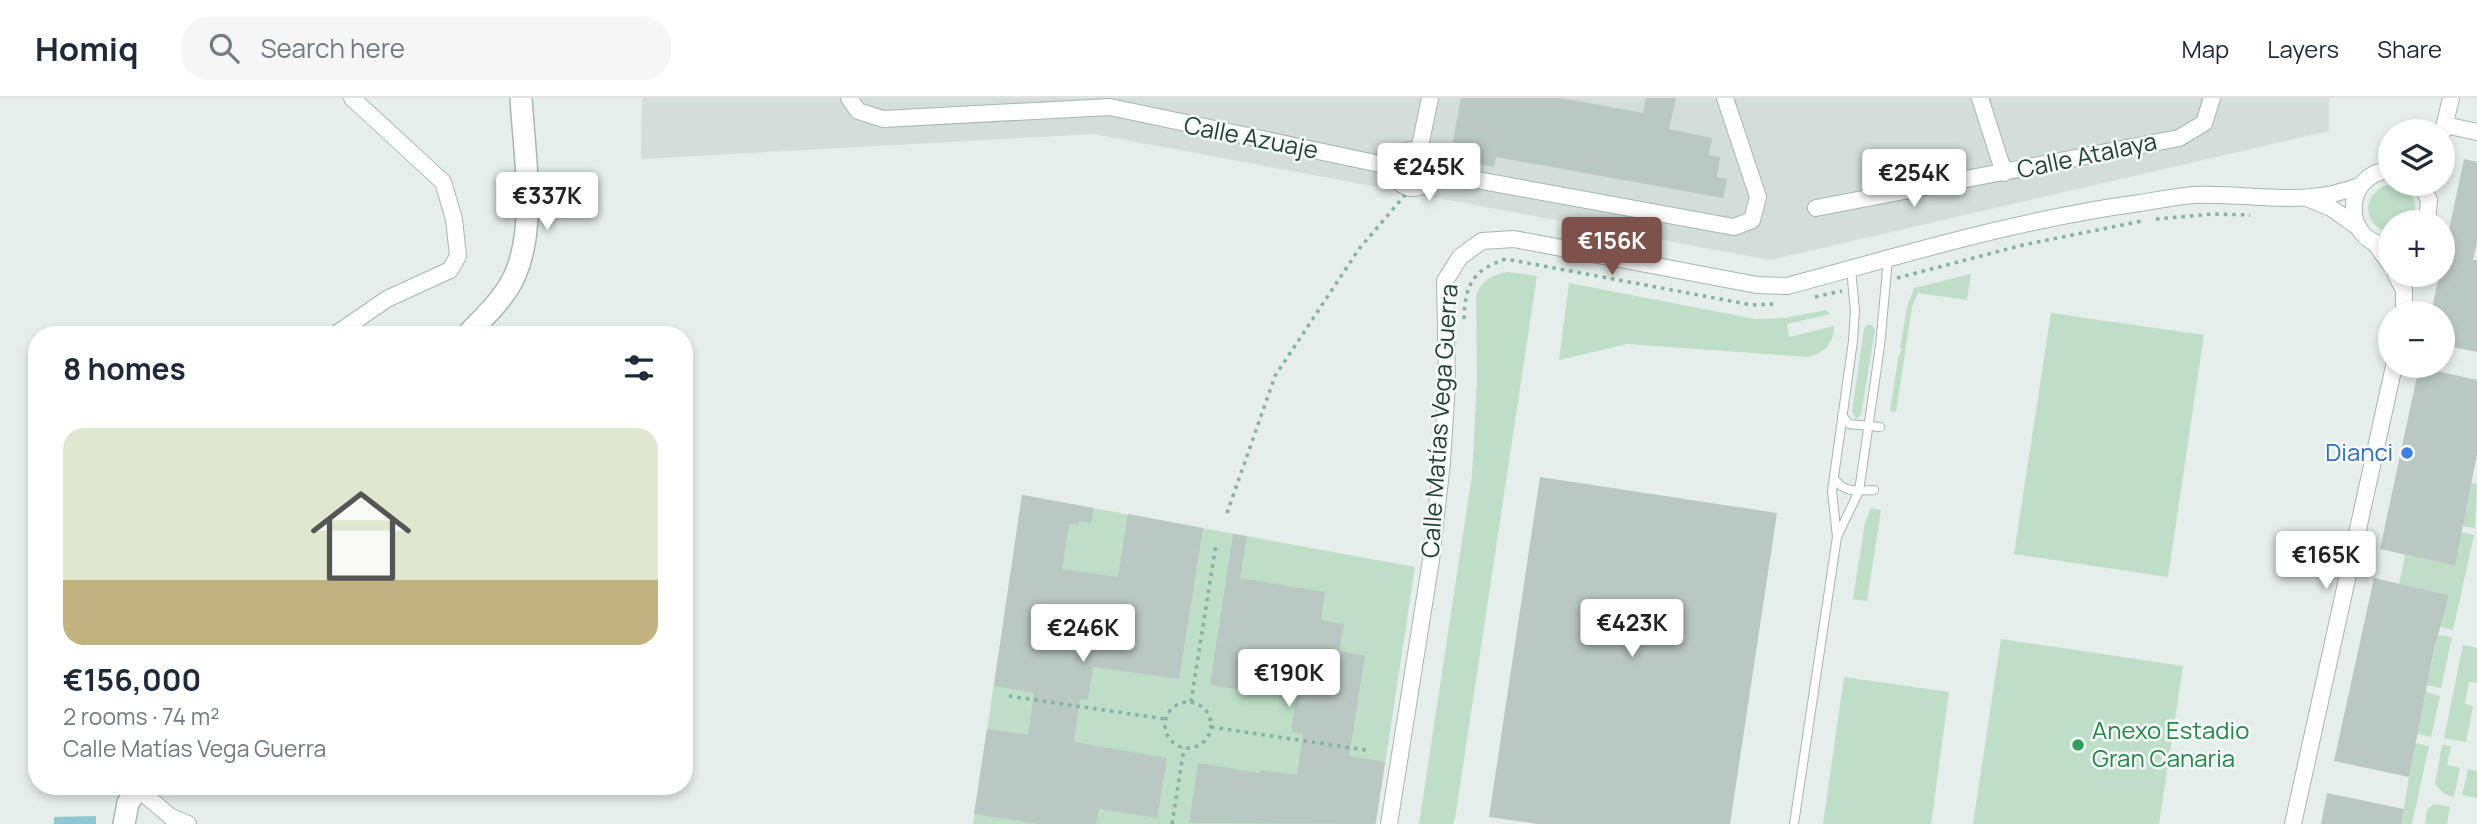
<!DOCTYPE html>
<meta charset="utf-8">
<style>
body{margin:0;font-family:Manrope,sans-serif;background:#f6f6f7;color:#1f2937;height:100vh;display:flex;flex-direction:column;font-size:26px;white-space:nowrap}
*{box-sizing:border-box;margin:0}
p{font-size:23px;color:#747a83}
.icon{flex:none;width:38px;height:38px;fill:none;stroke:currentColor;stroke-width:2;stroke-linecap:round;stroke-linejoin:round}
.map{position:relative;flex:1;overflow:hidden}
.sheet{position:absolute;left:28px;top:228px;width:665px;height:469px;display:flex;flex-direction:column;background:#fff;border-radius:28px;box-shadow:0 4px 10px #0003}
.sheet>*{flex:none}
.controls{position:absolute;left:2378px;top:21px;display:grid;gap:14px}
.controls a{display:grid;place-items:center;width:77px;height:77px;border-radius:50%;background:#fff;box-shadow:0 4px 10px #0003;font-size:35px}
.price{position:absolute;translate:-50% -60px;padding:0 16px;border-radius:7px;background:#fff;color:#222;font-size:23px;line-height:46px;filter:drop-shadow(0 2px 4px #0008)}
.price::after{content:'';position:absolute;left:50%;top:42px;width:21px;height:16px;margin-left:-10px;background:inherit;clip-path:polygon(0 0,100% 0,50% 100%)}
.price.on{background:#7d524a;color:#fff}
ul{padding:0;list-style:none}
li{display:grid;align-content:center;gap:14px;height:371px;padding:0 35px}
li+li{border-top:2px solid #e0e1e3}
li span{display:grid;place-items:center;height:217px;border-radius:21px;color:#555}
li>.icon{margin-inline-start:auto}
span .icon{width:126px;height:126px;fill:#fffc;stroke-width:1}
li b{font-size:30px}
h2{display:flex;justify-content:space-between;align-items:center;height:84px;padding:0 35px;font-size:30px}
header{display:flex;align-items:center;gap:42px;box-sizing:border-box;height:98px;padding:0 35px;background:#fff;border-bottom:2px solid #e0e1e3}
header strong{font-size:33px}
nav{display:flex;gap:38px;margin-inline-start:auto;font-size:24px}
.search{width:490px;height:63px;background:#f6f6f7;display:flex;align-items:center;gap:18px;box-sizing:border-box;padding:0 24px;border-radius:28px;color:#747a83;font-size:26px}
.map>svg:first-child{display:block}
.built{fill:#d3ddd9}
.green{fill:#bedec7}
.water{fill:#8ec6d1}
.building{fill:#bac8c3}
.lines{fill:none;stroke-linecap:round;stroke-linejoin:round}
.lane-casing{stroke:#a7b6b1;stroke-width:10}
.street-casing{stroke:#a7b6b1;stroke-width:18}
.secondary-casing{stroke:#a3b9b1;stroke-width:24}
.path{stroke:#86b0a3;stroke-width:3.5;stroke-dasharray:3.5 5;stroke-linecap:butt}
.lane{stroke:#fff;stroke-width:8}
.street{stroke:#fff;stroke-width:16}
.secondary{stroke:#fff;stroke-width:21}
.shop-dot{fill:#3f7fe0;stroke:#f5faf8;stroke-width:2.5}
.leisure-dot{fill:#2e9e5b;stroke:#f5faf8;stroke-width:2.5}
.labels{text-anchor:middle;stroke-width:5;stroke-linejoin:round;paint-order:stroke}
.street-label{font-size:24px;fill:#243f38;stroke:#f5faf8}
.shop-label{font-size:24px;fill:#366cbe;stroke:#f5faf8;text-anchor:end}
.leisure-label{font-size:24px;fill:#27864d;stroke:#f5faf8;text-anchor:start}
</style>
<header>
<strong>Homiq</strong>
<div class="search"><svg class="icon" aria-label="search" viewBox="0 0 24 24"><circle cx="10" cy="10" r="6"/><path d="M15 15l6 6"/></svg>Search here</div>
<nav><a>Map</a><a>Layers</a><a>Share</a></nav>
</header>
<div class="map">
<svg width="2477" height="726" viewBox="0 0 2477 726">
<rect width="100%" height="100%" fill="#e5eeea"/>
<!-- built -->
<path class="built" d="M642,0H2329V33L1770,162L1093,36L641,61Z"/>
<!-- green -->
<g class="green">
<path d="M2392,86C2411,90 2422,106 2411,124H2390L2389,135C2360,127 2362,91 2392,86Z"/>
<path d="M1508,174L1537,178L1455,721L1453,726H1419L1472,377L1477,283L1476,200C1480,183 1492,176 1508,174Z"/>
<path d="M1971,176L1967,202L1918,195L1912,209L1896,314L1890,313L1898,261L1902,250H1900L1907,210L1914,190Z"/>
<path d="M1569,185L1755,221L1785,220L1826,212L1830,216L1787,226L1789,239L1834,228C1834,246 1824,255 1808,259L1627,246L1559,262Z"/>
<path d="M2051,215L2204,237L2168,479L2014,456Z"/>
<path d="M1867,227H1872L1875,232L1861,317L1856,321L1852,313L1864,231Z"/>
<path d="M2471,385L2477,386L2475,430L2462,428Z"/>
<path d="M1022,397L1415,469L1376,726H973Z"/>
<path d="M1871,410L1881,412L1867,503L1853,501L1865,425Z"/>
<path d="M2461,434L2474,437L2453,532L2440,529L2449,497L2399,486L2405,457L2455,468Z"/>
<path d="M2438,537L2452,539L2441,590L2427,587Z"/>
<path d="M2001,541L2183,568L2159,726H1973Z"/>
<path d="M2463,547L2477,550V585L2469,584L2465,606L2473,608L2466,644L2444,640Z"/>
<path d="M1844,579L1949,594L1931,726H1823Z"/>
<path d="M2426,594L2440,598L2431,639L2417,636Z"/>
<path d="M2415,645L2429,648L2412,726H2401Z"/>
<path d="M2442,647L2451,648L2447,667L2460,670L2454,699L2444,696L2435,686Z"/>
<path d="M2468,671L2477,673V700L2462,697Z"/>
<path d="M2434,706L2450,709L2447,726H2425L2427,712Z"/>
</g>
<!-- water -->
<path class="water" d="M96,718V726H54V719Z"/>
<!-- building -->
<g class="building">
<path d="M1461,0H1561L1643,15L1646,0H1676L1669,31L1712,40L1709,57L1720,59L1717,79L1727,81L1723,100L1496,59L1494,69L1472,65L1474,55L1460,52L1453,43Z"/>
<path d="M2464,61L2477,64V145L2473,162H2477V254L2443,247V215H2431L2439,177H2443V160Z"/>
<path d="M2419,269L2477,282V356L2455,468L2380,451Z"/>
<path d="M1540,379L1777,415L1730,726H1538L1489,719Z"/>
<path d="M1022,397L1094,410L1091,425L1079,423L1078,427L1069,426L1062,471L1118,479L1128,416L1203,430L1179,581L1093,569L1088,602L1080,601L1074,644L1167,660L1157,720L1099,711L1096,726H1039L974,716L987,631L1028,637L1034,595L994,588Z"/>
<path d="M1233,436L1247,438L1240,480L1325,494L1321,522L1344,526L1339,553L1365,558L1349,658L1385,664L1375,726L1189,725L1198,665L1260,675V672L1297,677L1303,636L1291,634L1296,600L1210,587Z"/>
<path d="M2374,480L2449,497L2434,552L2409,679L2334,663Z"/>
<path d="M2327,695L2404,711L2401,726H2321Z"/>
</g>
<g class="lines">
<defs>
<g id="lane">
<path d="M1842,317L1849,326L1880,329"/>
<path d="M1834,380C1843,395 1858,393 1874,392"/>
<path d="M1837,439L1859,393L1880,248L1888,161"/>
<path d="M1794,726L1837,439L1832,393L1853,243L1855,213L1851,171"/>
</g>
<g id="street">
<path d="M849,0L858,13L883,21L1110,9L1394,69"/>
<path d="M1980,0L2004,75"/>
<path d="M2445,27L2477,34"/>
<path d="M2443,33L2451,0"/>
<circle cx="1413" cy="71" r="19"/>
<path d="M1419,53L1430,0"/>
<path d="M2390,72C2341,76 2342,146 2390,148"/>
<path d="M1433,74L1734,129L1752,122L1758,99L1725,0"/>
<path d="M2421,86L2429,102L2427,124"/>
<path d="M2309,101L2331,110L2359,130"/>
<path d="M1816,110L2179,40L2204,25L2212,0"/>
<path d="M2374,144L2390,166"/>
<path d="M2396,177L2404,192V215"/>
<path d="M336,236L387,201L450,172L458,158L454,121L443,84L352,0"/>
<path d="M138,691L171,719L188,726"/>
<path d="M1389,726L1431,462L1442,364L1447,285L1445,183L1460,159L1482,143L1514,141L1757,187L1787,188C1903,157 2020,121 2140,105C2157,102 2175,99 2193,97C2251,94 2304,111 2361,87"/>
<path d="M2293,726L2394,268"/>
</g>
<g id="secondary">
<path d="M468,236C485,218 505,200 515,177C537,127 524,54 521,0"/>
<path d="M124,726L128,705L140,688"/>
</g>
</defs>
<!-- lane casing -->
<use href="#lane" class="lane-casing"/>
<!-- street casing -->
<use href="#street" class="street-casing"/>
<!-- secondary casing -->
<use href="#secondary" class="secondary-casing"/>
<!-- path -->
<g class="path">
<path d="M2156,121L2212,116L2250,117"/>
<path d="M1897,180L2023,147L2142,123"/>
<path d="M1815,199L1842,193"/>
<path d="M1464,221C1465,186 1473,172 1506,161L1752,207L1773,206"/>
<path d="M1227,415L1275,278L1359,151L1411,90"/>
<path d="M1009,598L1165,621"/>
<circle cx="1188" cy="627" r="23"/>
<path d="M1191,604L1216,446"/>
<path d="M1211,629L1366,652"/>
<path d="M1172,726L1184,650"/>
</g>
<!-- lane -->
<use href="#lane" class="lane"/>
<!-- street -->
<use href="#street" class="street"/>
<!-- secondary -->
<use href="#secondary" class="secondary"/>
</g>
<!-- markers -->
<circle class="shop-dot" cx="2407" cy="355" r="7"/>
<circle class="leisure-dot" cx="2078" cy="647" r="7"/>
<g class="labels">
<!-- street labels -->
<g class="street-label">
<text transform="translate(1251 40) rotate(11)" y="8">Calle Azuaje</text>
<text transform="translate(2087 58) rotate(-12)" y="8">Calle Atalaya</text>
<text transform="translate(1440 323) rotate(-86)" y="8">Calle Matías Vega Guerra</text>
</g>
<!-- shop labels -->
<g class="shop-label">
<text x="2393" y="363">Dianci</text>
</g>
<!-- leisure labels -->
<g class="leisure-label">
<text x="2092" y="641">Anexo Estadio<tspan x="2092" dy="28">Gran Canaria</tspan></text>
</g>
</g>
</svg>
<div class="controls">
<a><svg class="icon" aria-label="layers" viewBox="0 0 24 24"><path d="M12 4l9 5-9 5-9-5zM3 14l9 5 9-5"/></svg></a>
<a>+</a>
<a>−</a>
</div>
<b class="price" style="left:1429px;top:105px">€245K</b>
<b class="price" style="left:1914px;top:111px">€254K</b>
<b class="price" style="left:547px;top:134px">€337K</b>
<b class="price on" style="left:1612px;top:179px">€156K</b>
<b class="price" style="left:2326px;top:493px">€165K</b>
<b class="price" style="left:1632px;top:561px">€423K</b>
<b class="price" style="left:1083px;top:566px">€246K</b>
<b class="price" style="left:1289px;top:611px">€190K</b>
<section class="sheet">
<h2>8 homes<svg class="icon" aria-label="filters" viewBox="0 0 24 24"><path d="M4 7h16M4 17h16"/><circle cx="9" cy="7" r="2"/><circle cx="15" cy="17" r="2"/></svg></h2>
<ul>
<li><span style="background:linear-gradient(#dfe7d0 70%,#c2b280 0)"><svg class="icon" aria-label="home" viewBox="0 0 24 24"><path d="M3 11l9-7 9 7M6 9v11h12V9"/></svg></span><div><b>€156,000</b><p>2 rooms · 74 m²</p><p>Calle Matías Vega Guerra</p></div></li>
</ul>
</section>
</div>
